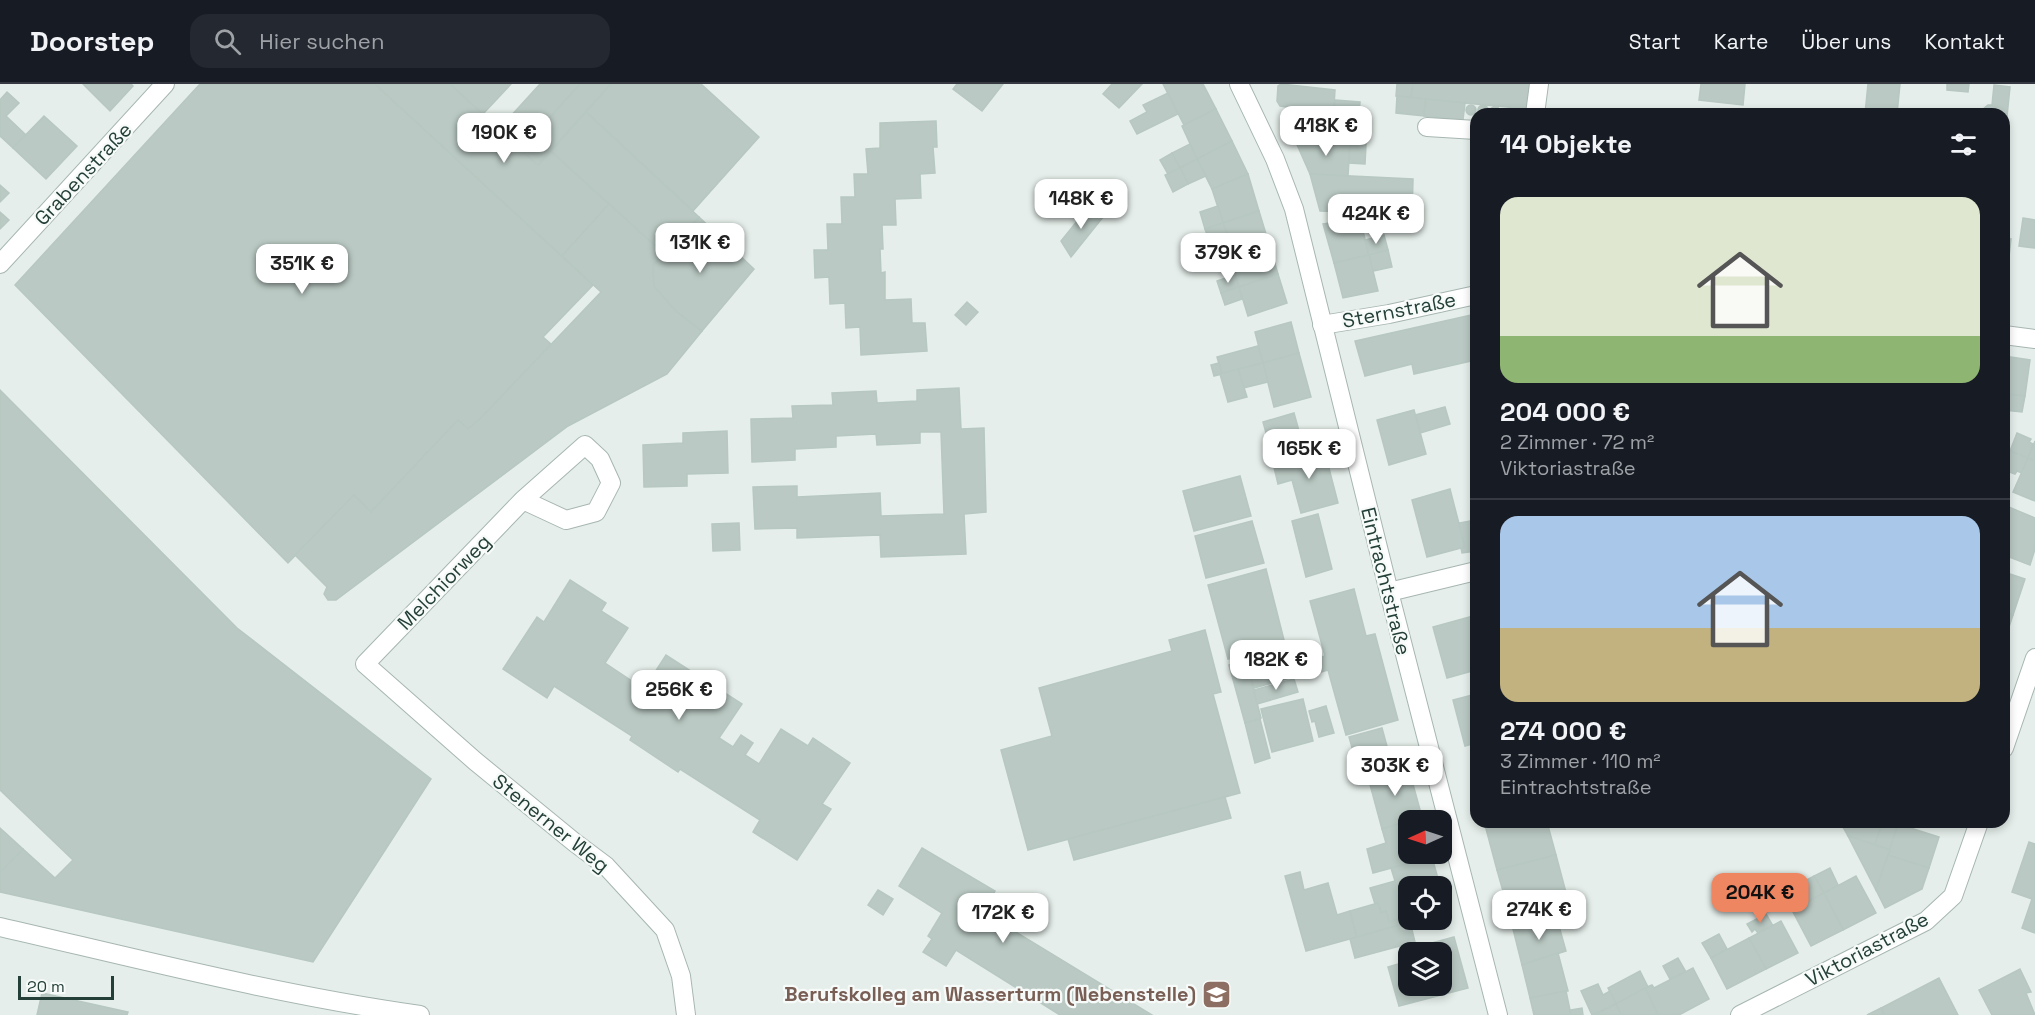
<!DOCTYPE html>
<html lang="de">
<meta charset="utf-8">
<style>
body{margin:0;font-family:"Space Grotesk",sans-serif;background:#242831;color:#f1f3f6;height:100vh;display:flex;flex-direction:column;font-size:22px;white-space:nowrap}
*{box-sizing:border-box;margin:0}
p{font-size:20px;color:#9ea1a6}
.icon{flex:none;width:33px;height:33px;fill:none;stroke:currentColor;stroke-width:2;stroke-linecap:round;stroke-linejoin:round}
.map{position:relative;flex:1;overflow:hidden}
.sheet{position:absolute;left:1470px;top:24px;width:540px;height:720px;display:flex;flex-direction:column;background:#171b24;border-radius:18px;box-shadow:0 3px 9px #0003}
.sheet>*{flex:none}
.needle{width:39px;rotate:267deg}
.controls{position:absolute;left:1398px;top:726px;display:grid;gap:12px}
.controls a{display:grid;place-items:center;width:54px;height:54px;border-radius:12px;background:#171b24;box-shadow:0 3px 9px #0003;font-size:30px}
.scale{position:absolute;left:18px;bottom:15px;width:96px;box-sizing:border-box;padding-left:6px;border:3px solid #243f38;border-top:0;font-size:16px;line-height:21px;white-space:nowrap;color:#243f38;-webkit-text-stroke:4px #f6faf8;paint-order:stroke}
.price{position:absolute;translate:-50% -51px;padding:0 14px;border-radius:12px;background:#fff;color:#222;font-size:20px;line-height:39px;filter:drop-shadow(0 2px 3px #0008)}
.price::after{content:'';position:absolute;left:50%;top:36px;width:18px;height:14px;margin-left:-9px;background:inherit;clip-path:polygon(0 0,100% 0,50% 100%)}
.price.selected{background:#ef8662;color:#111}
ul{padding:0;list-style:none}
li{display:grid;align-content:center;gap:12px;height:318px;padding:0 30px}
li+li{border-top:2px solid #363941}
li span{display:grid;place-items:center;height:186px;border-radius:18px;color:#555}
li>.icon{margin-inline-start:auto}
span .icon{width:108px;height:108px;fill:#fffc;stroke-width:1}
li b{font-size:26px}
h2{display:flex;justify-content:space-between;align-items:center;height:72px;padding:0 30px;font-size:26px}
header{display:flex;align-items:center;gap:36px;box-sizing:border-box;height:84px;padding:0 30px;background:#171b24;border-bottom:2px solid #363941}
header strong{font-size:28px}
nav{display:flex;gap:33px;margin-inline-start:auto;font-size:21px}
.search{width:420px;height:54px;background:#242831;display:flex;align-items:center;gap:15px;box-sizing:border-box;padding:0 21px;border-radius:18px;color:#9ea1a6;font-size:22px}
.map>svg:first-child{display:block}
.building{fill:#bac9c3;stroke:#b7c7c1;stroke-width:1.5}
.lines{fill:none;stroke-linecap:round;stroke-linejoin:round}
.minor-casing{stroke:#a7b6b1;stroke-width:20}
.minor{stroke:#fff;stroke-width:18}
.labels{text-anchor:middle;stroke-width:4.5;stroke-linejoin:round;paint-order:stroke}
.street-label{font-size:20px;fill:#243f38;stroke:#f6faf8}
.education-label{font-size:20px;font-weight:bold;fill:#785e54;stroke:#f6faf8;text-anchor:end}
</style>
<header>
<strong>Doorstep</strong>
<div class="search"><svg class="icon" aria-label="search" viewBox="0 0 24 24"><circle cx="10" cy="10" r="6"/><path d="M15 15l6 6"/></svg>Hier suchen</div>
<nav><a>Start</a><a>Karte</a><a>Über uns</a><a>Kontakt</a></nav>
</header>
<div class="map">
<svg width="2035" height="931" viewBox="0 0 2035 931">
<rect width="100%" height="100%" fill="#e5eeea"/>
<!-- building -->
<g class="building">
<path d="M83,0H131L133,2L110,27Z"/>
<path d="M200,0H375L593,201L543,253L551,260L482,333L468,345L458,336L371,428L354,411L288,479L15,201Z"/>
<path d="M375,0H450L538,81L551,67L609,120L562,172Z"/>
<path d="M450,0H511L483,30Z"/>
<path d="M540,0H580L521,66L499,45Z"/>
<path d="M580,0H611L538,81L521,66Z"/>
<path d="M611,0H701L759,53L693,127L586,28Z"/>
<path d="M957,0H1003L982,27L953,5Z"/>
<path d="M1112,0H1142L1119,24L1103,10Z"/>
<path d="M1163,0H1203L1216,25L1184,41Z"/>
<path d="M1281,0L1335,6L1332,52L1292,49L1294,24L1280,22L1277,17L1278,2Z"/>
<path d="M1397,0H1413L1411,14L1396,12Z"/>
<path d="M1413,0H1531L1528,25L1411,14Z"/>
<path d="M1701,0H1745L1743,21L1699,16Z"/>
<path d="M1868,0H1900L1897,30H1865Z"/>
<path d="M1947,0H1969L1968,8L1947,6Z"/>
<path d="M1994,1L2010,3L2004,62V30H1983V25L1988,21H1992Z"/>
<path d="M7,8L19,19L6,32L26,51L13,64L0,52V16Z"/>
<path d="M1168,9L1178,30L1137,50L1130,37L1147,28L1143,21Z"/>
<path d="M1397,12L1426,15L1424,32L1396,29Z"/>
<path d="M1426,15L1465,19L1463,36L1424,32Z"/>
<path d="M1335,16L1360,18L1358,42L1333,40Z"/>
<circle cx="1471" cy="26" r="5"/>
<circle cx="1483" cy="26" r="5"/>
<circle cx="1495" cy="27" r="4.5"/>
<path d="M1216,25L1232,57L1197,75L1182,42Z"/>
<path d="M1676,25L1695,28L1694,30H1675Z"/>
<path d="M586,28L699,133L664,170L551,67Z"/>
<path d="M44,32L77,62L46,95L13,64Z"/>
<path d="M936,37L937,63H933L935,89L920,90L921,114L895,115L896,141H882L883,165H880L881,189L885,188V216L911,215L912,239H925L927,267L861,271L860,243L846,244L845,219L830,220L829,193L815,194L814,166H828L827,140H842L841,113H855L854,90H868L866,65L880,64V39Z"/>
<path d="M1295,56L1350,59L1348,92L1310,90Z"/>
<path d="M1232,57L1248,90L1212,105L1197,75Z"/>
<path d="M1350,59L1366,60L1365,80L1349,79Z"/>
<path d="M1190,60L1197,75L1180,84L1172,69Z"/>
<path d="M1172,69L1180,84L1168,90L1160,76Z"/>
<path d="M1197,75L1206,92L1188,100L1180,84Z"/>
<path d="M1180,84L1188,100L1173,108L1165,91Z"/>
<path d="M1248,90L1259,127L1223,139L1212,105Z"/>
<path d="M1310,90L1413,95L1412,130L1320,127Z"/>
<path d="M0,101L9,109L0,118Z"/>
<path d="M609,120L663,169L653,182L654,202L676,227L702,247L667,290L568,342L336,516H328L324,510L327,503L295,471L354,411L371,428L458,336L468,345L482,333L601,208L562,172Z"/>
<path d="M1090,121L1103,133L1071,173L1061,157Z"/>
<path d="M1218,122L1223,139L1205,145L1200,128Z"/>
<path d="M1259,127L1270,163L1235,175L1223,139Z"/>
<path d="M0,128L9,136L0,145Z"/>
<path d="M699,133L754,185L702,247L676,227L654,202L653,182Z"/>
<path d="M2023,134L2035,136V164L2019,162Z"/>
<path d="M1360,135L1369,171L1334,179L1323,140Z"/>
<path d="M1223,139L1229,156L1211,162L1205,145Z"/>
<path d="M1384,151L1388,166L1369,171L1365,156Z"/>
<path d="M2004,154L2011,155L2007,191L2004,190Z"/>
<path d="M1270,163L1278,190L1239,203L1231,177Z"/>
<path d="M1388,166L1392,183L1373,187L1369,171Z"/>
<path d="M1369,171L1378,207L1343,214L1334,179Z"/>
<path d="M1278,190L1287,219L1248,232L1239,203Z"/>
<path d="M1235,191L1239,203L1221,209L1217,197Z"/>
<path d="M1239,203L1242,215L1225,221L1221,209Z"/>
<path d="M967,218L978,228L966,241L955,231Z"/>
<path d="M1476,230V276L1414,290L1412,280L1365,292L1355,257Z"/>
<path d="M1291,238L1299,269L1263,279L1255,248Z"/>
<path d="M1258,262L1263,279L1222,290L1217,273Z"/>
<path d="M1299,269L1311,313L1274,323L1263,279Z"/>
<path d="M2004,272L2030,276L2025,312L2004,310Z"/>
<path d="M1219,279L1222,290L1214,292L1211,281Z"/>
<path d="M1263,279L1268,298L1243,304L1238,285Z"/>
<path d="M1238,285L1247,313L1228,318L1220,290Z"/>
<path d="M959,304L961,345L984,344L986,428L964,430L966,470L881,473L880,451L797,454V444L755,445L753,403L797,402V413L880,409L881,432L944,430L941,348H920V359L877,361L876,350L836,352V363L795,365V376L752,378L751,335L793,334L792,322L833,321L832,309L876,307L877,319L917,317V306Z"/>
<path d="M0,306L237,544L431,695L313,878L0,808V788L23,765L55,794L73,776L0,706Z"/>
<path d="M2006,310L2025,312L2022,328L2004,326Z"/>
<path d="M1445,323L1450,340L1420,349L1415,331Z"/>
<path d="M1414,326L1426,370L1389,381L1377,336Z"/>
<path d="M1294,329L1299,347L1268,356L1263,338Z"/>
<path d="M727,347L728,389L687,390V402L644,403L643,361L683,359V349Z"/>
<path d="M2017,349L2031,355L2029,358L2033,360L2028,374L2010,367Z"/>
<path d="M2035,357V377L2028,374Z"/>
<path d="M1324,365L1338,419L1301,429L1292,396L1278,400L1273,379Z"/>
<path d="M2010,367L2028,374L2022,389L2017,387L2015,390L2004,386V380Z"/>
<path d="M2028,374L2035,377V417L2013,408Z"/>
<path d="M1240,392L1251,432L1194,447L1183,407Z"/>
<path d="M1450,405L1465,463L1427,473L1412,416Z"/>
<path d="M2004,421L2035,434V465L2030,481L2004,471Z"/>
<path d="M1318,430L1332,485L1306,493L1292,437Z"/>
<path d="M1476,436V467L1462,469L1461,464L1465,463L1459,439Z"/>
<path d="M1252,437L1264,479L1206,494L1195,452Z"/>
<path d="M739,439L740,466L713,467L712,440Z"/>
<path d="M1266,485L1285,560L1228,575L1208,501Z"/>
<path d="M2004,488L2025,495L2013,531L2004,528Z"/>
<path d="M570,496L606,519L601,527L628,544L605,579L644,605L666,571L742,620L719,654L733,663L741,651L753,659L745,671L759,680L781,645L808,662L813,654L850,679L822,720L831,725L797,776L753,748L760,736L680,685L678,688L630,656L632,652L554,602L547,614L503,585L537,533L544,538Z"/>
<path d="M1354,505L1366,552L1375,550L1398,636L1346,651L1328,586L1321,588L1318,574L1325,572L1310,517Z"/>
<path d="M2004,528L2013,531L2004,558Z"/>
<path d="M1473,532V533H1476V586L1447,594L1433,543Z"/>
<path d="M1205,546L1221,608L1213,610L1240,709L1028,766L1001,666L1052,652L1039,604L1172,567L1169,556Z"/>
<path d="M1286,565L1294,593L1254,604L1246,576Z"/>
<path d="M1246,576L1261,634L1245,639L1229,581Z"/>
<path d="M1294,595L1298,608L1257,620L1254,606Z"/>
<path d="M1476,610V659L1465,662L1453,616Z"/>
<path d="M1303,615L1313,657L1272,668L1261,625Z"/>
<path d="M1326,622L1334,649L1319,653L1315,637L1312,638L1309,627Z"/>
<path d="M1260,635L1270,674L1255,679L1245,639Z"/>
<path d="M1382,644L1388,666L1355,674L1349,653Z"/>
<path d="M1408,682L1422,733L1382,745L1368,693Z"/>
<path d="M1225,713L1231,734L1074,776L1068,755Z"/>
<path d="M1408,737V770H1431L1432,773L1373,789L1367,765L1386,759L1382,745Z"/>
<path d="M1499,738H1547L1556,771L1497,786L1485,741Z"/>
<path d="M1840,738H1875L1886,740L1881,742L1875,761L1848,752Z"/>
<path d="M1886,740L1897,744L1890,766L1875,761L1881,742Z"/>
<path d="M1898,740L1939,753L1929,784L1888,771Z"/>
<path d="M0,744L23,765L0,788Z"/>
<path d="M1848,752L1890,766L1876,806Z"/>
<path d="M2029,758L2035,760V849L2022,844L2032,815L2012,808Z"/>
<path d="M922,764L995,807L983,828L1152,931H1060L956,866L946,882L923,868L932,855L928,852L942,829L899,802Z"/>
<path d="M1556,771L1568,816L1510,832L1497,786Z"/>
<path d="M1888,771L1929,784L1922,805L1885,824L1876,806Z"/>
<path d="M1432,773L1440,802H1408V832L1389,838L1386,827L1381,829L1378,819L1375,820L1370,804L1395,797L1391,784Z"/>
<path d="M1830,784L1838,801L1824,809L1814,792Z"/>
<path d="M1300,788L1304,806L1328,799L1337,831L1350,827L1357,853L1306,867L1285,792Z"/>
<path d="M1814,792L1824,809L1808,817L1799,800Z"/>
<path d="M1856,792L1876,829L1843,846L1824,809Z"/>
<path d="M878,806L893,815L883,831L868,821Z"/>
<path d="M1824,809L1843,846L1811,862L1792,826Z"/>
<path d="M1378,819L1381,829L1386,827L1389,838L1408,832L1410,838L1357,853L1350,827Z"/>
<path d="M1766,830L1773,842L1758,849L1755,845L1752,848L1747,840Z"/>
<path d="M1557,835L1566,867L1522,881L1513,845Z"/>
<path d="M1781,837L1798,869L1766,885L1749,854Z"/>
<path d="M1410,838L1415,858L1355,874L1350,855Z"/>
<path d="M1719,850L1727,865L1711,874L1702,859Z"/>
<path d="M1454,853L1468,904L1399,922L1388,883L1408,877V902H1442V868H1418L1417,863Z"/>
<path d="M1749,854L1766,885L1727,905L1711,874Z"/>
<path d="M1558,869L1568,907L1530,914L1522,881Z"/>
<path d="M1678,874L1686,888L1670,895L1663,882Z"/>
<path d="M1693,884L1709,915L1679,931H1658L1645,904L1652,901L1654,904Z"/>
<path d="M2020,885L2031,908L2026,909L2035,931H1992L1979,906Z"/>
<path d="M1640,887L1648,903L1616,920L1608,904Z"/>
<path d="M1939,894L1958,931H1884L1881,924Z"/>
<path d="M1598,900L1603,911L1610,907L1616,920L1592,931L1581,907Z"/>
<path d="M1645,904L1658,931H1621L1616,920Z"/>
<path d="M1566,907L1571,931H1534L1530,914Z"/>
<path d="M42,909L128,928L127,931H37Z"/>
<path d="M1616,920L1621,931H1594Z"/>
<path d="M1582,924L1583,931H1571L1570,926Z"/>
<path d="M1881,924L1884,931H1867Z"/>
</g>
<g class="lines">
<defs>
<g id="minor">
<path d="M1239,0L1275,75L1294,125L1389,508L1498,931"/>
<path d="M1535,30L1539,0"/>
<path d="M1427,43L1476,46"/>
<path d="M0,180L165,0"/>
<path d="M1322,241L1389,230L1476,211"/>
<path d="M2004,251L2035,255"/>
<path d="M523,416L585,361L600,375L611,399L596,428L566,436L523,416L365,580L475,677L574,758L606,782L665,846L681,892L686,931"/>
<path d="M1389,508L1476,487"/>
<path d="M2004,664L2035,574"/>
<path d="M0,843C139,875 278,911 420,931"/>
<path d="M1740,931L1926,837L1953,812L1979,738"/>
</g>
</defs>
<!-- minor casing -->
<use href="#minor" class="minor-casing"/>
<!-- minor -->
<use href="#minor" class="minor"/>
</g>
<!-- icons -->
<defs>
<symbol id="school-square" viewBox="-11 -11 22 22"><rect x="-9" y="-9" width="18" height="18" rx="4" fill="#8d6e63" stroke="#f6faf8"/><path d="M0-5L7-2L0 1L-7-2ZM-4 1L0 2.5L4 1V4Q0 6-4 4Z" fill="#fff"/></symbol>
</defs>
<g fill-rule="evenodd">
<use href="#school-square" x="1200" y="894" width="33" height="33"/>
</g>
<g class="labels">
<!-- street labels -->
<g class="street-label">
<text transform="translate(83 90) rotate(-47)" y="7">Grabenstraße</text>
<text transform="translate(1399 226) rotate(-11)" y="7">Sternstraße</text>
<text transform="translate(1386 497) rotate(76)" y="7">Eintrachtstraße</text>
<text transform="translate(444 498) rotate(-46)" y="7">Melchiorweg</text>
<text transform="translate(551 739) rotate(39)" y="7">Stenerner Weg</text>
<text transform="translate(1867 865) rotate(-28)" y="7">Viktoriastraße</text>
</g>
<!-- education labels -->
<g class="education-label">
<text x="1196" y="917">Berufskolleg am Wasserturm (Nebenstelle)</text>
</g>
</g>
</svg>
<div class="controls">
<a><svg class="needle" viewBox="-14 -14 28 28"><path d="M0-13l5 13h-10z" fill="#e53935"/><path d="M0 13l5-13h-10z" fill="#9ea1a6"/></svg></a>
<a><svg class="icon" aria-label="locate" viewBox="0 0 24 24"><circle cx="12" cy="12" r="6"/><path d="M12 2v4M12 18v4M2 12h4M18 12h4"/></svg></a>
<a><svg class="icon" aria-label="layers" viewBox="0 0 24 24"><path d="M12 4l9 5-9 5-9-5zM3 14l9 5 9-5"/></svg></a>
</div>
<div class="scale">20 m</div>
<b class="price" style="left:1326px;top:73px">418K €</b>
<b class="price" style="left:504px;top:80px">190K €</b>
<b class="price" style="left:1081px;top:146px">148K €</b>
<b class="price" style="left:1376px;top:161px">424K €</b>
<b class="price" style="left:700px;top:190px">131K €</b>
<b class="price" style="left:1228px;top:200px">379K €</b>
<b class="price" style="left:302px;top:211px">351K €</b>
<b class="price" style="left:1309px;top:396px">165K €</b>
<b class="price" style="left:1276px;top:607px">182K €</b>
<b class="price" style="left:679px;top:637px">256K €</b>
<b class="price" style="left:1395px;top:713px">303K €</b>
<b class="price selected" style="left:1760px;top:840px">204K €</b>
<b class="price" style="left:1539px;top:857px">274K €</b>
<b class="price" style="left:1003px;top:860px">172K €</b>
<section class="sheet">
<h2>14 Objekte<svg class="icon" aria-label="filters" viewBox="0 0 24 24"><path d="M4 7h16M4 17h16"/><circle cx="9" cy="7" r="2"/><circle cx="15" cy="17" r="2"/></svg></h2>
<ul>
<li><span style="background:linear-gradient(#dfe7d0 75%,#8fb573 0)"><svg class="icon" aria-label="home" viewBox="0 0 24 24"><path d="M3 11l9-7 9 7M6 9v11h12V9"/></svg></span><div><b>204 000 €</b><p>2 Zimmer · 72 m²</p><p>Viktoriastraße</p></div></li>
<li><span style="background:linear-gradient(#a9c7e8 60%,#c2b280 0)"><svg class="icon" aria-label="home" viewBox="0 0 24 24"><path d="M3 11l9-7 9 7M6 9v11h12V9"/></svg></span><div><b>274 000 €</b><p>3 Zimmer · 110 m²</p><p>Eintrachtstraße</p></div></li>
</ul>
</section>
</div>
